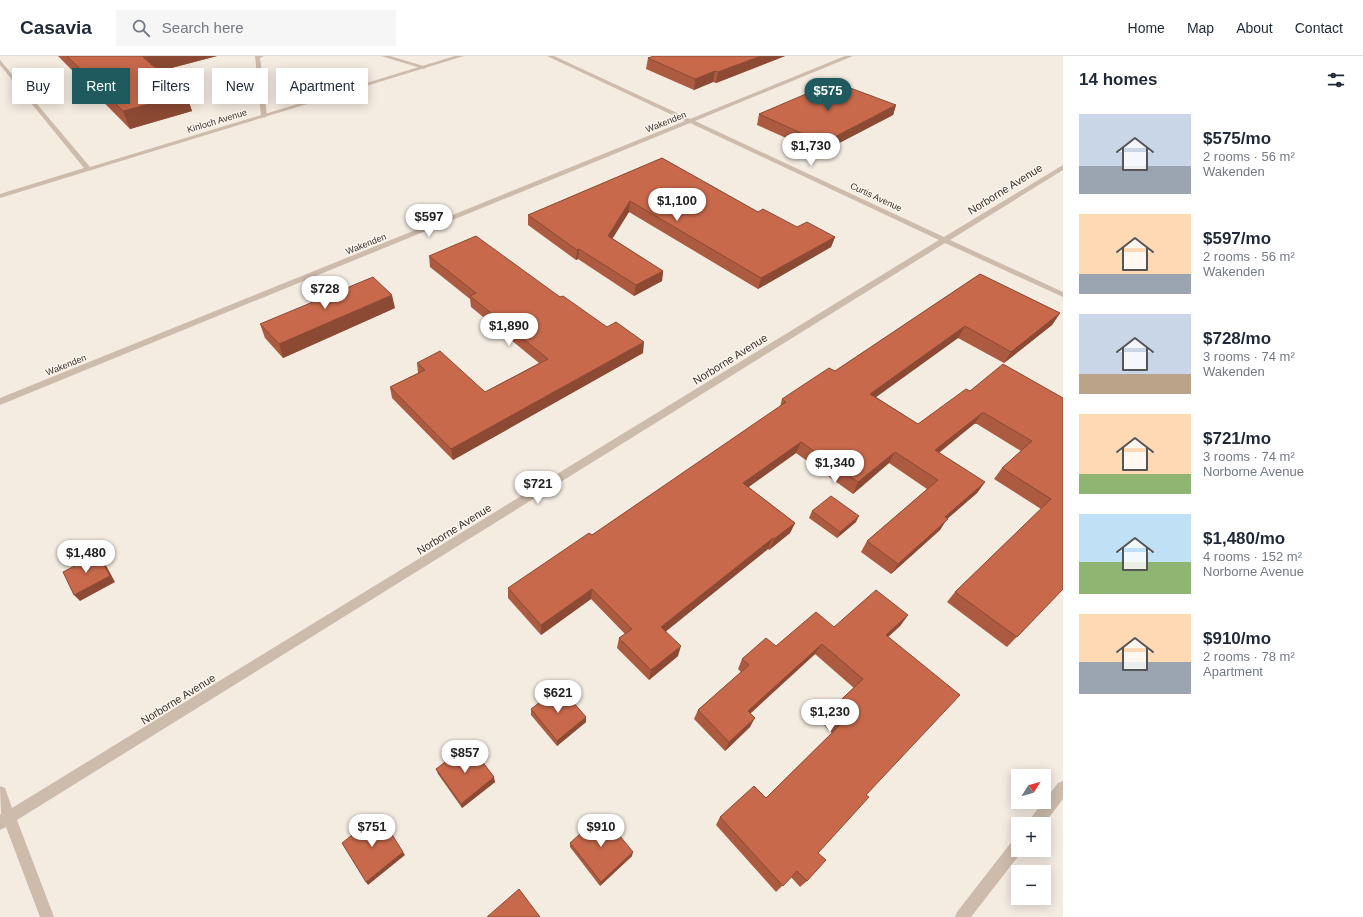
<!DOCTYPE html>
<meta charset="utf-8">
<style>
body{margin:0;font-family:Arial,sans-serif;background:#f6f6f7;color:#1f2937;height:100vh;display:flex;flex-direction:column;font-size:15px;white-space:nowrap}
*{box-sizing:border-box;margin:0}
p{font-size:13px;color:#747a83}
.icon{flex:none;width:22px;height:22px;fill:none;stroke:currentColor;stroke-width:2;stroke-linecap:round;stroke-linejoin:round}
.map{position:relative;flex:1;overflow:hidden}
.drawer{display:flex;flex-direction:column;background:#fff;width:300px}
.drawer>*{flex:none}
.banner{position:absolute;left:12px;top:12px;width:380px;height:36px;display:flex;gap:8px}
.needle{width:26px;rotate:53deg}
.controls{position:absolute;left:1011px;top:713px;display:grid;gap:8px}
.controls a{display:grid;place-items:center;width:40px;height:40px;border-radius:0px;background:#fff;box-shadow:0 2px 10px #0003;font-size:20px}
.price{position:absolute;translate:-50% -34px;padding:0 9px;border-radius:14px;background:#fff;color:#222;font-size:13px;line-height:26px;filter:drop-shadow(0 1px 2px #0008)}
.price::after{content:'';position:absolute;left:50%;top:24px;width:12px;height:9px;margin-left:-6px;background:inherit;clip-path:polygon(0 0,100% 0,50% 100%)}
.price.current{background:#1f5a5e;color:#fff}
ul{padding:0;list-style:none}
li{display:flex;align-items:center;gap:12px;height:100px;padding:0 16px}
li span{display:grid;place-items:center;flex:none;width:112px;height:80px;border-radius:0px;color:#555}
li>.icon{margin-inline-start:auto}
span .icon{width:48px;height:48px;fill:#fffc;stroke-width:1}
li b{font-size:17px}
h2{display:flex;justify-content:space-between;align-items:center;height:48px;padding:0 16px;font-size:17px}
.chip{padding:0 14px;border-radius:0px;background:#fff;box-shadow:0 2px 10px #0003;font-size:14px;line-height:36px}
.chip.current{background:#1f5a5e;color:#fff}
header{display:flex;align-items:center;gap:24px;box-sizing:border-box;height:56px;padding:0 20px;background:#fff;border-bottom:1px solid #e0e1e3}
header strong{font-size:19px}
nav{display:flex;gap:22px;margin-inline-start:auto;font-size:14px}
.search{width:280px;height:36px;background:#f6f6f7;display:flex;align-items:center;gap:10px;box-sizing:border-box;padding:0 14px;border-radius:0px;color:#747a83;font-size:15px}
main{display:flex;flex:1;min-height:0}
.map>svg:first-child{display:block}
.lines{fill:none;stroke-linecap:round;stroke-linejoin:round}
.lane{fill:#cdbbac;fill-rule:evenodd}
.street{fill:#cdbbac;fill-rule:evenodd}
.wall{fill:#ac5a40}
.shaded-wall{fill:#8c4a34}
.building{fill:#c8694b;stroke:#8c4a34}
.labels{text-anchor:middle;stroke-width:3;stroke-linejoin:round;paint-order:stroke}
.far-street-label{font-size:9px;fill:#3b302b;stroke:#fbf5ee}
.street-label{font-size:11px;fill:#3b302b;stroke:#fbf5ee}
</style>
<header>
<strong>Casavia</strong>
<div class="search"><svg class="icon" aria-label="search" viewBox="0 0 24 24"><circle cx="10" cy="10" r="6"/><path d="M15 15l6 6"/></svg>Search here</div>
<nav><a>Home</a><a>Map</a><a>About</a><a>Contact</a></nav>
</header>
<main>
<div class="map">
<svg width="1063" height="861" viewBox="0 0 1063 861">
<rect width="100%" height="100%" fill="#f4ebe1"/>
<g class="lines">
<!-- lane -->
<g class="lane">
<path d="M255,0H264L260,2L267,60L264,62L261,60Z"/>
<path d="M381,0H390L427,11L424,13Z"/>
</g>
<!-- street -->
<g class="street">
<path d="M455,0H464L0,142V138L84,112L0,9V4L90,111Z"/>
<path d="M547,0H554L690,63L845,0H853L695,65L944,181L1063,109V114L950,184L1063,236V241L945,187L17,764L54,861H40L6,771L0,774V759L1,758L0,730L5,732L12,752L939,184L690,67L0,349V342L685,65Z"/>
<path d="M1063,725V743L1044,768H1028L1030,763L1058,727Z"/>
<path d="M1018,782V794H1023L971,861H955L957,856L1013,784Z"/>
</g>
</g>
<!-- wall -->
<g class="wall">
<path d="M58,0H217L159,15L186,38L192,55L130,73Z"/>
<path d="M654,0H785L716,27L713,26L694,34L646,13L648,2Z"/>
<path d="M896,49L893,59L820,97L757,69L759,58Z"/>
<path d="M662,102L758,156L797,171L835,181L831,191L758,233L629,156L612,182L663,215L662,225L634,240L578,203L576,204L528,169V159Z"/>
<path d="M429,200L560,241L643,297L453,404L392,342L390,331L418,317L417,307L485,336L539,307L471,251L470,243L430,211Z"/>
<path d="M980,218L1060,257L1052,269L1004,307L958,282L876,341L918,368L970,335L1063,342V533L1007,591L947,546L955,536L1041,453L994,423L1002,412L1021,395L977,368H974L939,397L985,426L977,437L947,463L940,474L891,518L861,496L867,485L927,433L889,407L853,438L796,397L748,431L795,467L790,477L769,494L768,493L666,575L678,600L649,624L617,592L619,582L625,578L591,543L541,579L508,542V532L592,479L780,351L782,343L835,315Z"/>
<path d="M395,252L283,302L265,282L260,268Z"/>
<path d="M812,455L856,466L837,482L809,462Z"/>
<path d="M908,559L900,570L888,581L866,739L818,797L807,825L800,831L791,821L776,836L716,769L720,761L766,742L832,677L821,666L827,657L854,632L815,598L751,657L750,671L725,695L694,663L698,654L741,616L738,613L742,603L776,590L834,571Z"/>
<path d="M531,653L586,666L557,690L531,659Z"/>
<path d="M436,713L495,726L462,752L438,718Z"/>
<path d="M570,787L632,800L600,830L570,791Z"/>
</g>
<!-- shaded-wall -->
<g class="shaded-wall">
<path d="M148,0H217L149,18L143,1Z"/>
<path d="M761,0H785L716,27L718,16Z"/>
<path d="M715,15L713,26L694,34L695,23Z"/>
<path d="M186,38L192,55L130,73L123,55Z"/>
<path d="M896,49L893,59L820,97L823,87Z"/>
<path d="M630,145L629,156L608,190V180Z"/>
<path d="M835,181L831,191L758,233L761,222Z"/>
<path d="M579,193L578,203L576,204L577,194Z"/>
<path d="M663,215L662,225L634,240L636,229Z"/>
<path d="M392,239L395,252L283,302L279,288Z"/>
<path d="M1060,257L1052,269L1004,307L1011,296Z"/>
<path d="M965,270L958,282L865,349L870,338Z"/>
<path d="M644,286L643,297L453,404L451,393Z"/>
<path d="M982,357L974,368L928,405L935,394Z"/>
<path d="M801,386L796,397L739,438L743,427Z"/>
<path d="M895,396L889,407L853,438L858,426Z"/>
<path d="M985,426L977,437L947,463L940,474L891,518L898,508L945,461Z"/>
<path d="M859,460L856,466L837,482L840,476Z"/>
<path d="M795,467L790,477L769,494L774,483Z"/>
<path d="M773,482L768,493L659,581L661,571Z"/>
<path d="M98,498L103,504L115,526L80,545L74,539Z"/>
<path d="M592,533L591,543L541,579V569Z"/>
<path d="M908,559L900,570L879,589L886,579Z"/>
<path d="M822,588L815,598L743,664L748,655Z"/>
<path d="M681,590L678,600L649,624L651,614Z"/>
<path d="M586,661V666L557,690V685Z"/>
<path d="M755,662L750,671L725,695L729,686Z"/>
<path d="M494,721L495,726L462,752L461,748Z"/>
<path d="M403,796L405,799L368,829L366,826Z"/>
<path d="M633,796L632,800L600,830L601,826Z"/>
</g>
<!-- building -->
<g class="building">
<path d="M67,0H148L143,1L186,38L123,55Z"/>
<path d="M654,0H761L718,16L715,15L695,23L648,2Z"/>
<path d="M834,26L896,49L823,87L759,58Z"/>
<path d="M662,102L758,156L763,153L797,171L807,166L835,181L761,222L630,145L608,180L663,215L636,229L579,193L577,194L528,159Z"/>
<path d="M476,180L560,241L563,240L607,271L616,266L644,286L451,393L390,331L425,314L417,307L440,295L485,336L548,303L470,240L476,237L429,200Z"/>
<path d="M980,218L1060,257L1011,296L965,270L870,338L918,368L966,333L970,335L1003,308L1063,342V533L1017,581L955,536L1051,443L1002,412L1032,385L984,357H982L935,394L985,426L945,461L948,463L898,508L867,485L938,424L895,396L858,426L801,386L743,427L795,467L774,483L773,482L661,571L681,590L651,614L619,582L632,573L592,533L541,569L508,532L589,477L592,479L786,346L782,343L829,312L835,315Z"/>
<path d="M373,221L392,239L279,288L260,268Z"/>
<path d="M831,440L859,460L840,476L812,455Z"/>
<path d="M98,498L110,520L74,539L63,516Z"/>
<path d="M876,534L908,559L886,579L960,639L866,739L869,741L818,797L826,804L807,825L797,815L783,830L720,761L754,730L766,742L840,669L827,657L863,623L822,588L748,655L755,662L729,686L698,654L749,609L742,603L766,582L776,590L816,556L834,571Z"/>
<path d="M560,631L586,661L557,685L531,653Z"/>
<path d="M469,688L494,721L461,748L436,713Z"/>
<path d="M379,758L403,796L366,826L342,787Z"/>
<path d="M602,758L633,796L601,826L570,787Z"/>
<path d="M519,833L540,861H487Z"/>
</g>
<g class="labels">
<!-- far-street labels -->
<g class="far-street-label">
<text transform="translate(217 65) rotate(-17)" y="3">Kinloch Avenue</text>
<text transform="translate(666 66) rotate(-22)" y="3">Wakenden</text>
<text transform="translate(876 141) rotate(25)" y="3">Curtis Avenue</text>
<text transform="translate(366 188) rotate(-22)" y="3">Wakenden</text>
<text transform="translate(66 309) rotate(-22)" y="3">Wakenden</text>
</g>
<!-- street labels -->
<g class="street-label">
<text transform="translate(1005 133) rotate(-32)" y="4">Norborne Avenue</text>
<text transform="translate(730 303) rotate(-32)" y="4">Norborne Avenue</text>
<text transform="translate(454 473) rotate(-32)" y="4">Norborne Avenue</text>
<text transform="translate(178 643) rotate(-32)" y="4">Norborne Avenue</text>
</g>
</g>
</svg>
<div class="controls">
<a><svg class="needle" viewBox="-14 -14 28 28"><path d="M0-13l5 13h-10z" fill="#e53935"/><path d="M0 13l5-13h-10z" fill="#747a83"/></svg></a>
<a>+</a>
<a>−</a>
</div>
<b class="price current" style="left:828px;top:56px">$575</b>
<b class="price" style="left:811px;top:111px">$1,730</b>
<b class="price" style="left:677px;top:166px">$1,100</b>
<b class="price" style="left:429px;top:182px">$597</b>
<b class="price" style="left:325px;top:254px">$728</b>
<b class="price" style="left:509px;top:291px">$1,890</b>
<b class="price" style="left:835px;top:428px">$1,340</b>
<b class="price" style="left:538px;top:449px">$721</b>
<b class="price" style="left:86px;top:518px">$1,480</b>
<b class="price" style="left:558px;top:658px">$621</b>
<b class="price" style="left:830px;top:677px">$1,230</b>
<b class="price" style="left:465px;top:718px">$857</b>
<b class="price" style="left:372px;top:792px">$751</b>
<b class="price" style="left:601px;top:792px">$910</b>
<div class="banner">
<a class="chip">Buy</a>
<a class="chip current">Rent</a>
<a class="chip">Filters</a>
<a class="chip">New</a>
<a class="chip">Apartment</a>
</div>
</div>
<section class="drawer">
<h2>14 homes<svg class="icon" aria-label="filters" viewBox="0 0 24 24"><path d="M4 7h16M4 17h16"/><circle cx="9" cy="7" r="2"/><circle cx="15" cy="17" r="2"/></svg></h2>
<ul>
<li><span style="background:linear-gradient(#c9d6e8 65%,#9aa5b1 0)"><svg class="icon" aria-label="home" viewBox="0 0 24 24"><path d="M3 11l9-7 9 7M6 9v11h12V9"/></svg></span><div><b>$575/mo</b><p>2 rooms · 56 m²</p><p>Wakenden</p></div></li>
<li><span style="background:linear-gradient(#ffd9b3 75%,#9aa5b1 0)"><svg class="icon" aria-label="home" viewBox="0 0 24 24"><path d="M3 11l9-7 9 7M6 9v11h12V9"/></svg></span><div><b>$597/mo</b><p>2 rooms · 56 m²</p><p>Wakenden</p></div></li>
<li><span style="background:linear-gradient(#c9d6e8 75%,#b9a48a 0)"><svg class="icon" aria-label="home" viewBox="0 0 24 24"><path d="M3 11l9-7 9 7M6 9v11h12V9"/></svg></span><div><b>$728/mo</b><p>3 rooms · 74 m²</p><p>Wakenden</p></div></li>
<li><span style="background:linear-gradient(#ffd9b3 75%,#8fb573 0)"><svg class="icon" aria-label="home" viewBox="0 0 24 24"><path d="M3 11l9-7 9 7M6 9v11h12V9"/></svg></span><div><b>$721/mo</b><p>3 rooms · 74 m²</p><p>Norborne Avenue</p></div></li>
<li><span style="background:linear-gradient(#bfe0f5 60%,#8fb573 0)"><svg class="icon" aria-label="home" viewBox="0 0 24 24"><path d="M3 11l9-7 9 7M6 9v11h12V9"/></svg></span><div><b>$1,480/mo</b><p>4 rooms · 152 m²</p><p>Norborne Avenue</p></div></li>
<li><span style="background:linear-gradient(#ffd9b3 60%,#9aa5b1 0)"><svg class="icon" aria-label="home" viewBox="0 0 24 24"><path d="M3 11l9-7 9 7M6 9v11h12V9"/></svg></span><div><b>$910/mo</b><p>2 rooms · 78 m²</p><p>Apartment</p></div></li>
</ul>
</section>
</main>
